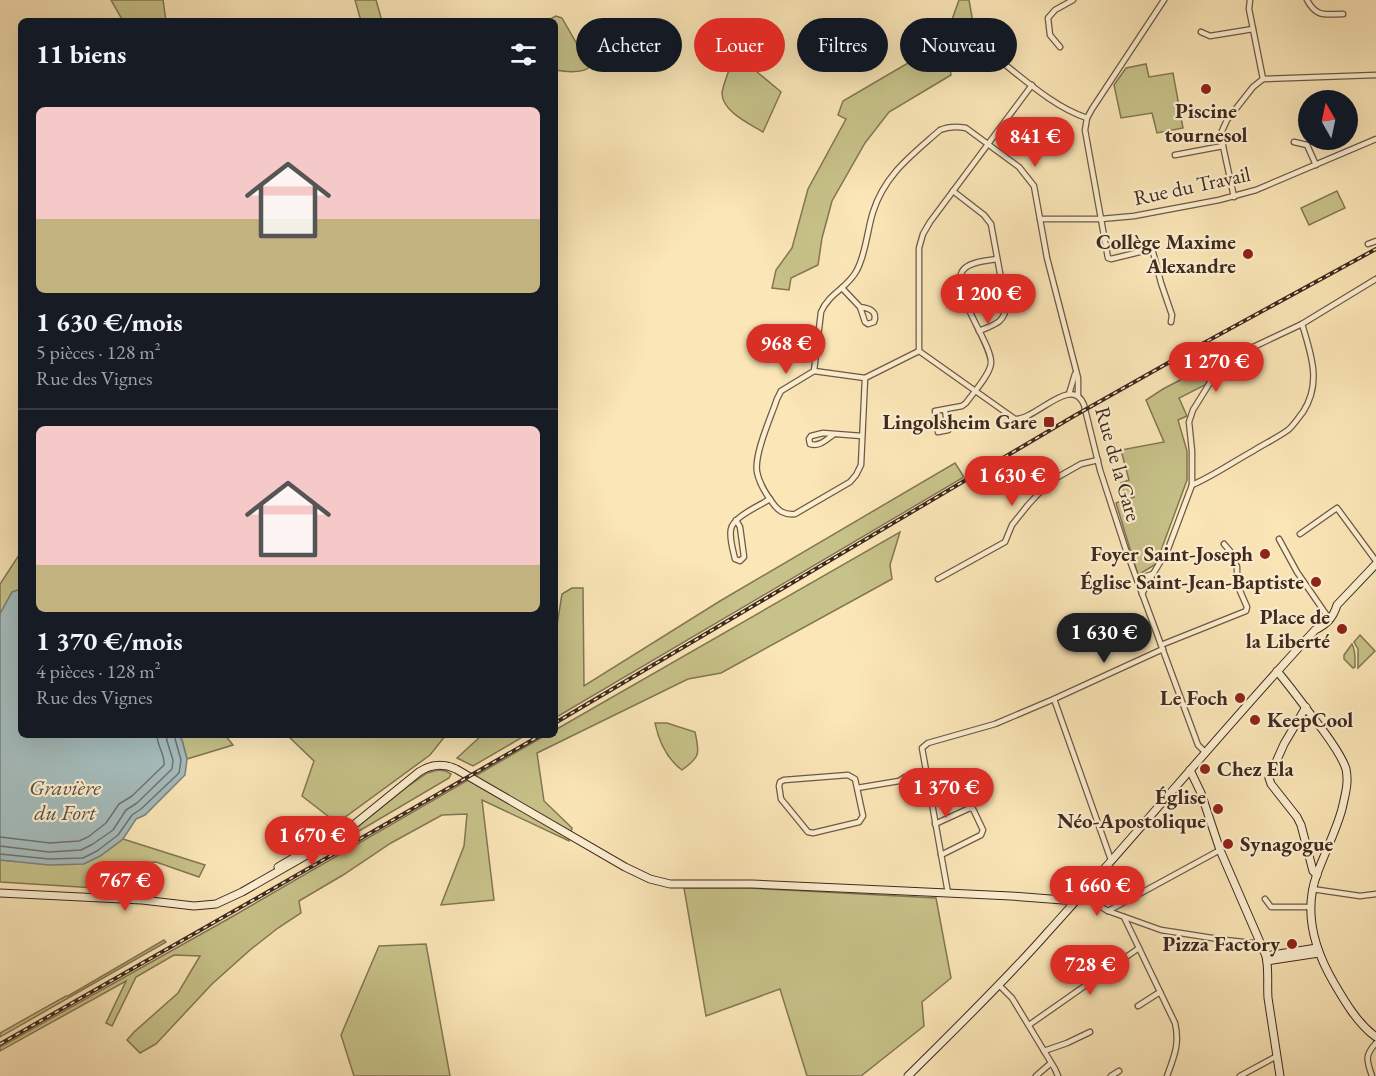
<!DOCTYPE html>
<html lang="fr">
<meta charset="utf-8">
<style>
body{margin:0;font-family:"EB Garamond",serif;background:#242831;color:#f1f3f6;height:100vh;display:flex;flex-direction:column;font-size:22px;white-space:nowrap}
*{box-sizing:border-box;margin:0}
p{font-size:20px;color:#9ea1a6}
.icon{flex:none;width:33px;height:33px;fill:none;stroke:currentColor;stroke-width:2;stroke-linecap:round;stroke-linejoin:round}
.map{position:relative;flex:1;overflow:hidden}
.side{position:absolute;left:18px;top:18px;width:540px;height:720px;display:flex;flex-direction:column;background:#171b24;border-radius:9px;box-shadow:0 6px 24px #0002}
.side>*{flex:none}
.banner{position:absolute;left:576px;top:18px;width:570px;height:54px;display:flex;gap:12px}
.needle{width:39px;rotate:351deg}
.buttons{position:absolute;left:1298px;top:90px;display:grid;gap:12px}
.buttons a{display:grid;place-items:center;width:60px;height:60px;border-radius:50%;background:#171b24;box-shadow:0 6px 24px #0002;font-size:30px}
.price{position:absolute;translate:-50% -51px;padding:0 14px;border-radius:21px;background:#d93025;color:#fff;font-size:20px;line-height:39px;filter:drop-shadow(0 2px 3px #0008)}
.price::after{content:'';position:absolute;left:50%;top:36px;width:18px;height:14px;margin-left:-9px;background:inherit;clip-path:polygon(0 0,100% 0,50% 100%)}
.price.active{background:#222;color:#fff}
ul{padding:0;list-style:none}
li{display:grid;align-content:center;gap:12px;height:318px;padding:0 18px}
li+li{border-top:2px solid #363941}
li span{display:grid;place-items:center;height:186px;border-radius:9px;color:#555}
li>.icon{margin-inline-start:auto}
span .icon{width:108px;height:108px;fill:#fffc;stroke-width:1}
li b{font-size:26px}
h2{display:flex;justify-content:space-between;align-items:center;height:72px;padding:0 18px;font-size:26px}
.chip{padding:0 21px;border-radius:27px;background:#171b24;box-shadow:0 6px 24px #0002;font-size:21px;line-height:54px}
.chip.active{background:#d93025;color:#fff}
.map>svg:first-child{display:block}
.green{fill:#c7c289;stroke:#837654;stroke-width:1.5}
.water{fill:#a5bcbb;stroke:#7c817d;stroke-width:1.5}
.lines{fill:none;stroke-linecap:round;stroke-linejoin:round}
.shore{stroke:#72726e;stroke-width:1.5}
.street-casing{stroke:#6e5846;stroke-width:7}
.secondary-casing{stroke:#3f2920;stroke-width:9}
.street{stroke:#fcefd0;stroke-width:4.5}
.secondary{stroke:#fcefd0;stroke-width:7}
.rail-casing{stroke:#3f2920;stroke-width:4}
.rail{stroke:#fcefd0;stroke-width:1.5;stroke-dasharray:4.5;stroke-linecap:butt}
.poi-dot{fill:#8f2418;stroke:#fcefd0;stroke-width:2}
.labels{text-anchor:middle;stroke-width:4.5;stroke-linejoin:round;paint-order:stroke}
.poi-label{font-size:21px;font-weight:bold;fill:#3f2920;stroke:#fcefd0;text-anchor:end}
.street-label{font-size:21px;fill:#3f2920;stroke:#fcefd0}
.water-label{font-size:22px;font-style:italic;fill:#584e47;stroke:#fcefd0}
</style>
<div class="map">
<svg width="1376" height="1076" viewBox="0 0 1376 1076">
<rect width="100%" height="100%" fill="#fbe6b7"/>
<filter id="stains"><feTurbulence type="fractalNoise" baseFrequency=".00333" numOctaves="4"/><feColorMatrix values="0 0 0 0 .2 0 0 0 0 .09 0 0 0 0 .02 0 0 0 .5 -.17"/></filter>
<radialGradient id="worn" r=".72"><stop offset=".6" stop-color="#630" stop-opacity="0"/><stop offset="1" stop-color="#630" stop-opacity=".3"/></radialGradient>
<!-- green -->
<g class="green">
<path d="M111,0H163L166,21H123Z"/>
<path d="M355,0H376L382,21H361Z"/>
<path d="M959,0H969L978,51L965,54V58L949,61L951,75L889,112L865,143L832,201L822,238L818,265L791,278L789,290L772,288L776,270L792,248L808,189L846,119L838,115L843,101L944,42Z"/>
<path d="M556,16L562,18L590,67C581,74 566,72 555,70V21H546Z"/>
<path d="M738,56L781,92L763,132C750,124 723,112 722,94C722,87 731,65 734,57Z"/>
<path d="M1146,64L1149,77L1173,73L1183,128L1157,133L1152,113L1121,118L1114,85L1126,68Z"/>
<path d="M1337,191L1345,208L1309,225L1301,208Z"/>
<path d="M1220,359L1221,360L1205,385L1179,398L1187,416L1178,420L1187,451V480L1156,564L1138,575L1116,503L1134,497L1132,494L1125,495L1121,483L1129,480L1121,450L1164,442L1146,400L1163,389Z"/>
<path d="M955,463L964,477L555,718V638L562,594L572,588H583L584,686L720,601Z"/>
<path d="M900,532L890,565L892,579L721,673L688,679L537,753L544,801L572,828L569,841L482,800L494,900L441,905L464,846L467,814L442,815L391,843L343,875L299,901L301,913L278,928L250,950L212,984L156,1044L140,1053L127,1040L134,1032L178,993L200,956L174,955L136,977L112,1026L106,1023L126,981L0,1051V1047L228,919L546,735H555V730Z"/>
<path d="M21,552V589L12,592L0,614V584Z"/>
<path d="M1360,635L1375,651L1358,668V649L1354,642Z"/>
<path d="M1352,644C1356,651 1355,660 1355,667L1353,668L1344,659V655Z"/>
<path d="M655,723H667L695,732C700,754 700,757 682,770C667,759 659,742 655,723Z"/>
<path d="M178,735H225L233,745L187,759L182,740Z"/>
<path d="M287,735H446L430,755L337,823L302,796L314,761Z"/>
<path d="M482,735H526L473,766L457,758Z"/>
<path d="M438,770L446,771L451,774L449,778L349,837H345L407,787L427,773Z"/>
<path d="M123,839L205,865L199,877L156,862L119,864L96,888L0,882V860L13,861L100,856Z"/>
<path d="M684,888H749L936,898L951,978L922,1002L924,1026L861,1076H807L780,989L706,1016Z"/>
<path d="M164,940L166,942L0,1037V1033L66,996H68Z"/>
<path d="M426,944L450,1076H354L341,1035L379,946Z"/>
</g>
<!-- water -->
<path class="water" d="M21,589V735H178L182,740L187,759L185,775L145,815L136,819L123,839L100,856L84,864L49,865L0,860V614L12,592Z"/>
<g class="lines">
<!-- shore -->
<g class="shore">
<path d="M0,837L50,843L79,841L88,837L106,823L119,804L132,796L164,765C165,754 157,746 157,735"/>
<path d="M0,846L49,852L81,850L93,844L113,830L126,810L137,803L172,769L173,760L167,741L166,735"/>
<path d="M0,854L49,859L83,858L97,851L118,835L132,815L141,809L179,773L181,760L174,735"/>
</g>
<defs>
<g id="street">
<path d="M1164,0L1092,109L1087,118L1085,130L1108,258L1111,259L1148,250L1153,252L1161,283L1172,315L1171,322"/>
<path d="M1307,0C1317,18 1325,14 1343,14"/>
<path d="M1201,32L1210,36L1253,29"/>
<path d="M1060,47L1050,35L1048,18L1055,10L1073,0"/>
<path d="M973,61C982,56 988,57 998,59C1025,80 1054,107 1087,118"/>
<path d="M1263,79L1376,75"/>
<path d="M1294,142L1307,145L1316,165"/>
<path d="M1175,155L1223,146"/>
<path d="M953,191L984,215L991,224L1006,306C1005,323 993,325 979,331"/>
<path d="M1234,197L1223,146L1222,131L1227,120L1253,87L1263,79L1249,9L1250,0"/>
<path d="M1040,219H1101L1134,216L1219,200L1256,190L1376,139"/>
<path d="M1368,244L1376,241"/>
<path d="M842,288L860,307L865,322L868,324L874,322C878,311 869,308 860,307"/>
<path d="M919,351V248L923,234L930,222L1032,85"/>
<path d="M814,371L865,378L919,351L1015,419C1036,420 1072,374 1084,405L1100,470L1126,550L1198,745L1205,752"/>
<path d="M865,378L861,465L856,475L850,482L795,514C784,515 778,511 772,502C766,494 759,482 757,472C754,454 771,417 777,399L781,391L814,371L821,312C829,293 848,288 857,270C866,253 867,231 873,212C885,174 912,155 940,130C949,126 956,126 966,128L1019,167L1034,186L1047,258L1078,378V395"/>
<path d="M1069,394L1075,374"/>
<path d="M945,410L948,430L938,432L935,411L962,406L966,403C973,393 990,375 991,363C992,342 945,285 965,268C973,261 987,261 997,259"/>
<path d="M833,435C826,440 819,447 810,444L809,439L811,436L823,433L862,436"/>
<path d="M1192,485C1213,476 1233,462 1253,451C1264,444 1277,438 1288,430C1294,425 1298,418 1303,412C1322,383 1311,354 1302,324"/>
<path d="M736,520L740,527L744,557L740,561L735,559C733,550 729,538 731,529C733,517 759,506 770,499"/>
<path d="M1300,534L1337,508L1376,561"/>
<path d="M1279,539L1297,572L1330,620"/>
<path d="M1153,574L1168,549L1192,485V451L1189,422L1193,410L1221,365L1228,359L1302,324L1376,279"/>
<path d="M938,579L1005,542L1012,525L1028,505L1040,492L1058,477L1081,464L1098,460"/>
<path d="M1137,579L1153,574L1142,594"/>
<path d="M1161,645L1246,611L1247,607L1237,584V567L1230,551L1224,544"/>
<path d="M1054,699L1111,860"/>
<path d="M857,788L863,816L859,822L813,833L808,832L781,799L779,786L780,782L784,780L848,775L855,779L857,788L899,781L905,777L926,772"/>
<path d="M935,824L970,808L973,809L983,830L981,835L941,855"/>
<path d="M1312,889L1360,896L1376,894"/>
<path d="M948,893L922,748L928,743L995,724L1054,699L1163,649"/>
<path d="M1081,895L1108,911L1161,930L1225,940L1262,944"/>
<path d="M1265,899L1271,907H1310"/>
<path d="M1108,911L1220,850"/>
<path d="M1124,917L1175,1023C1180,1044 1174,1057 1167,1076"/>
<path d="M999,985L1012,998L1055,1069L1058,1076"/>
<path d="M1138,1006L1160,992"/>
<path d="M1029,1025L1139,948"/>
<path d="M1044,1051L1067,1043L1090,1032"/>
<path d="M1036,1076L1051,1063"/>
<path d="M1111,1076L1119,1071"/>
<path d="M1240,1076L1277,1056"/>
<path d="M1372,1076C1367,1061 1364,1056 1376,1043"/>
</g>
<g id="secondary">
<path d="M1277,671C1293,690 1307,710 1322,729C1330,740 1342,756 1346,769C1349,783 1345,795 1342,809C1336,831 1325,852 1317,874C1303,912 1314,949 1334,983C1345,1002 1358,1024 1376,1037"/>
<path d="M1306,707L1284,744L1269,778L1271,784L1297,817L1301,825L1313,871L1317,875"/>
<path d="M1190,770L1201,793L1220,850L1266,956C1269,970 1267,984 1268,998L1280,1076"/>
<path d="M278,867L344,828"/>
<path d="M0,893L142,900L194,906L216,904L242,892L340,836L419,772C431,764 443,763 456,769L625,867L650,879L670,884H752L883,890L1011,896L1076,901"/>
<path d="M1266,956L1317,948"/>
<path d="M1267,961L1319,953"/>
<path d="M908,1076C955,1029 1003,983 1047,933C1138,833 1223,729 1315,630C1327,624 1333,618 1337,605L1376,564"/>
</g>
</defs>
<!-- street casing -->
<use href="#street" class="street-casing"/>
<!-- secondary casing -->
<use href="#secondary" class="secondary-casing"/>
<!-- street -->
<use href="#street" class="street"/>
<!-- secondary -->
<use href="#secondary" class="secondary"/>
<defs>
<g id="rail">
<path d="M555,723L1074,416L1191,350L1376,249"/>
<path d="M0,1044L257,898L541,735"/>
</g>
</defs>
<!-- rail casing -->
<use href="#rail" class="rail-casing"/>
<!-- rail -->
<use href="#rail" class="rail"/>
</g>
<!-- markers -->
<g class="poi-dot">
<circle cx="1206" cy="89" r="6"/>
<circle cx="1248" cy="254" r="6"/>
<rect x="1043" y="416" width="12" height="12" rx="3"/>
<circle cx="1265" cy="554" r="6"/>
<circle cx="1316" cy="582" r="6"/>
<circle cx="1342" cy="629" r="6"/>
<circle cx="1240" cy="698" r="6"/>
<circle cx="1255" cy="720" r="6"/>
<circle cx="1205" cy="769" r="6"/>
<circle cx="1218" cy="809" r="6"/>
<circle cx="1228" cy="844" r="6"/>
<circle cx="1292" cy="944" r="6"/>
</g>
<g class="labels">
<!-- poi labels -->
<g class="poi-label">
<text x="1206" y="118" text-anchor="middle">Piscine<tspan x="1206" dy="24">tournesol</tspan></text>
<text x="1236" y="249">Collège Maxime<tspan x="1236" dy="24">Alexandre</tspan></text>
<text x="1037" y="429">Lingolsheim Gare</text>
<text x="1253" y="561">Foyer Saint-Joseph</text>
<text x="1304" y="589">Église Saint-Jean-Baptiste</text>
<text x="1330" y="624">Place de<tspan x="1330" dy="24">la Liberté</tspan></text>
<text x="1228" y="705">Le Foch</text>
<text x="1267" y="727" text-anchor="start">KeepCool</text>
<text x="1217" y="776" text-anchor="start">Chez Ela</text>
<text x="1206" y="804">Église<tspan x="1206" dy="24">Néo-Apostolique</tspan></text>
<text x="1240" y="851" text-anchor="start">Synagogue</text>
<text x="1280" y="951">Pizza Factory</text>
</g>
<!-- street labels -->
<g class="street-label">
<text transform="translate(1192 186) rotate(-12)" y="7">Rue du Travail</text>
<text transform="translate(1118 464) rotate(74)" y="7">Rue de la Gare</text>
</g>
<!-- water labels -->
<g class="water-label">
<text x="65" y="795">Gravière<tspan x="65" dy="25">du Fort</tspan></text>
</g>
</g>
<rect width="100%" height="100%" filter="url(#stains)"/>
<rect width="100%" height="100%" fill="url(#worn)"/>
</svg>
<div class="buttons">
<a><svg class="needle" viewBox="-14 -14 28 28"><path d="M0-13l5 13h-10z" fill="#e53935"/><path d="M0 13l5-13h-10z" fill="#9ea1a6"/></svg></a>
</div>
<b class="price" style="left:1035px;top:168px">841 €</b>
<b class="price" style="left:988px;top:325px">1 200 €</b>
<b class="price" style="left:786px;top:375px">968 €</b>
<b class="price" style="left:1216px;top:393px">1 270 €</b>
<b class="price" style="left:1012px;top:507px">1 630 €</b>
<b class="price active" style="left:1104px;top:664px">1 630 €</b>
<b class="price" style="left:946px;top:819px">1 370 €</b>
<b class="price" style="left:312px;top:867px">1 670 €</b>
<b class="price" style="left:125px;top:912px">767 €</b>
<b class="price" style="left:1097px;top:917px">1 660 €</b>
<b class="price" style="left:1090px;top:996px">728 €</b>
<div class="banner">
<a class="chip">Acheter</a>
<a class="chip active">Louer</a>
<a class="chip">Filtres</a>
<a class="chip">Nouveau</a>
</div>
<section class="side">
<h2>11 biens<svg class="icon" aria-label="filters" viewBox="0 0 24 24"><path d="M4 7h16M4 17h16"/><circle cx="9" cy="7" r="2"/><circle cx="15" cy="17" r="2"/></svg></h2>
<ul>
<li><span style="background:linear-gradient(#f6c9c9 60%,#c2b280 0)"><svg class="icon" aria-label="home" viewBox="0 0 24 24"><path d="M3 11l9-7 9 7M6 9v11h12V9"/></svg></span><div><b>1 630 €/mois</b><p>5 pièces · 128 m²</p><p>Rue des Vignes</p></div></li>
<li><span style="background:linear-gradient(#f6c9c9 75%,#c2b280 0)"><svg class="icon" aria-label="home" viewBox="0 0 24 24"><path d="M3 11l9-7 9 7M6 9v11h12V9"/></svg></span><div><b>1 370 €/mois</b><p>4 pièces · 128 m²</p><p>Rue des Vignes</p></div></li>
</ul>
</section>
</div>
